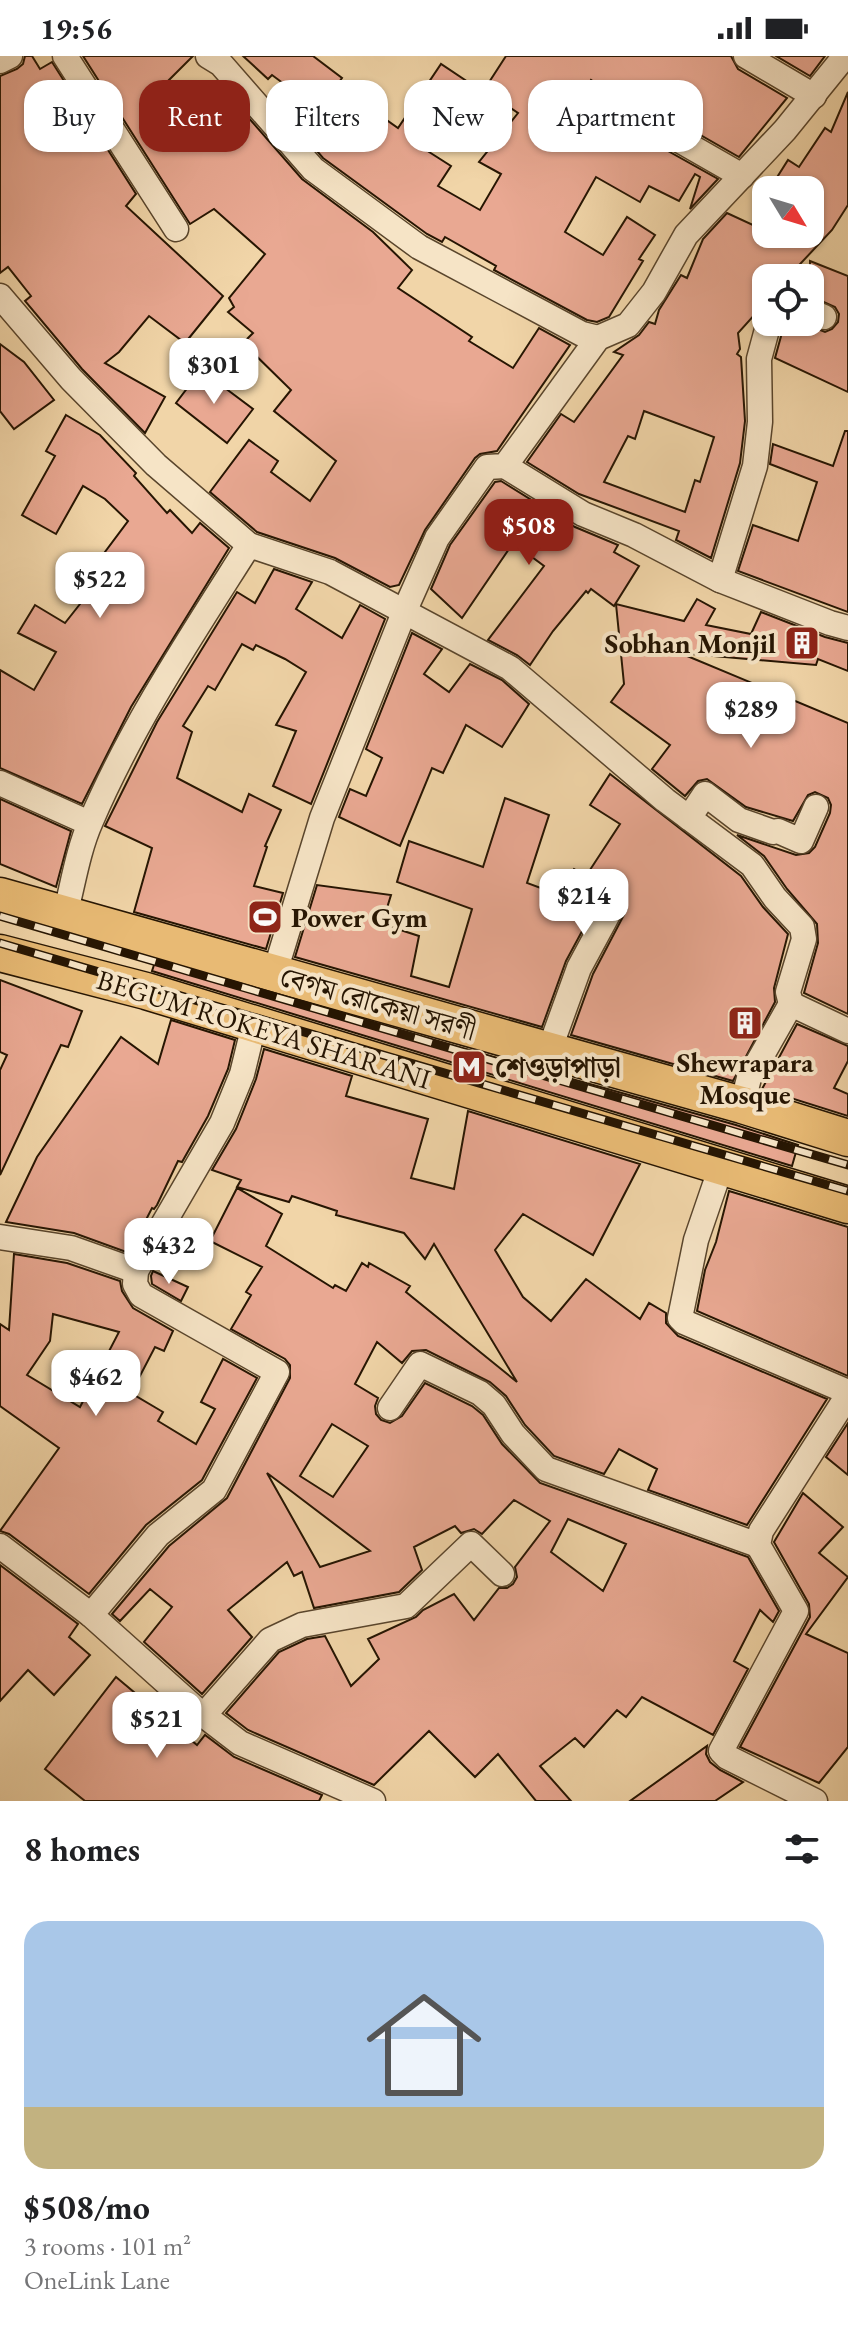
<!DOCTYPE html>
<meta charset="utf-8">
<style>
body{margin:0;font-family:"EB Garamond","Noto Serif Bengali",serif;background:#f6f6f6;color:#202124;height:100vh;display:flex;flex-direction:column;font-size:30px;white-space:nowrap}
*{box-sizing:border-box;margin:0}
p{font-size:26px;color:#757577}
.icon{flex:none;width:44px;height:44px;fill:none;stroke:currentColor;stroke-width:2;stroke-linecap:round;stroke-linejoin:round}
.map{position:relative;height:1745px;overflow:hidden}
.side{display:flex;flex-direction:column;background:#fff;flex:1}
.side>*{flex:none}
.banner{position:absolute;left:24px;top:24px;width:800px;height:72px;display:flex;gap:16px}
.needle{width:52px;rotate:128deg}
.tools{position:absolute;left:752px;top:120px;display:grid;gap:16px}
.tools a{display:grid;place-items:center;width:72px;height:72px;border-radius:16px;background:#fff;box-shadow:0 2px 6px #0004;font-size:40px}
.price{position:absolute;translate:-50% -68px;padding:0 18px;border-radius:16px;background:#fff;color:#222;font-size:26px;line-height:52px;filter:drop-shadow(0 2px 4px #0008)}
.price::after{content:'';position:absolute;left:50%;top:48px;width:24px;height:18px;margin-left:-12px;background:inherit;clip-path:polygon(0 0,100% 0,50% 100%)}
.price.selected{background:#8f2418;color:#fff}
ul{padding:0;list-style:none}
li{display:grid;align-content:center;gap:16px;height:424px;padding:0 24px}
li+li{border-top:2px solid #e0e0e0}
li span{display:grid;place-items:center;height:248px;border-radius:24px;color:#555}
li>.icon{margin-inline-start:auto}
span .icon{width:144px;height:144px;fill:#fffc;stroke-width:1}
li b{font-size:34px}
h2{display:flex;justify-content:space-between;align-items:center;height:96px;padding:0 24px;font-size:34px}
.pill{padding:0 28px;border-radius:24px;background:#fff;box-shadow:0 2px 6px #0004;font-size:28px;line-height:72px}
.pill.selected{background:#8f2418;color:#fff}
.status{display:flex;justify-content:space-between;align-items:center;height:56px;padding:0 40px;background:#fff;direction:ltr}
.status svg{height:22px;fill:currentColor}
.map>svg:first-child{display:block}
.building{fill:#e9a892;stroke:#261502;stroke-width:2;fill-rule:evenodd}
.lines{fill:none;stroke-linecap:round;stroke-linejoin:round}
.minor-casing{stroke:#59452c;stroke-width:27}
.primary-casing{stroke:#261502;stroke-width:39}
.minor{stroke:#f6e4c6;stroke-width:24}
.primary{stroke:#e8ba74;stroke-width:36}
.rail-casing{stroke:#261502;stroke-width:9}
.rail{stroke:#f6e4c6;stroke-width:6;stroke-dasharray:18;stroke-linecap:butt}
.labels{text-anchor:middle;stroke-width:8;stroke-linejoin:round;paint-order:stroke}
.poi-label{font-size:28px;font-weight:bold;fill:#261502;stroke:#f6e4c6;text-anchor:start}
.street-label{font-size:28px;fill:#261502;stroke:#f6e4c6}
</style>
<div class="status"><b>19:56</b><svg viewBox="0 0 49 12"><path d="M0 12V9h3v3zM5 12V6h3v6zM10 12V3h3v9zM15 12V0h3v12zM26 1h20v11H26zM47 4h2v5h-2z"/></svg></div>
<div class="map">
<svg width="848" height="1745" viewBox="0 0 848 1745">
<rect width="100%" height="100%" fill="#f1d5a8"/>
<filter id="stains"><feTurbulence type="fractalNoise" baseFrequency=".0025" numOctaves="4"/><feColorMatrix values="0 0 0 0 .2 0 0 0 0 .09 0 0 0 0 .02 0 0 0 .5 -.17"/></filter>
<radialGradient id="worn" r=".72"><stop offset=".6" stop-color="#630" stop-opacity="0"/><stop offset="1" stop-color="#630" stop-opacity=".3"/></radialGradient>
<!-- building -->
<g class="building">
<path d="M25,0H32L40,13L52,6L136,138L126,150L223,240L185,287L149,260L119,296L105,307L165,341L145,377L82,313L25,245L31,240L8,211L0,217V20L17,13L23,8Z"/>
<path d="M83,0H193L168,25L202,77L240,52L302,123L373,176L412,214L398,232L472,281L469,285L513,312L539,272L570,289L497,395L480,398L475,402L425,474L399,529L390,531L335,502L257,476L210,436L249,384L278,405L271,416L310,445L336,405L274,355L291,334L243,287L253,277L228,256L234,251L229,242L265,198L214,153L190,168Z"/>
<path d="M243,0H313L342,22L336,30L376,61L378,58L398,72L441,8L471,28L426,94L451,110L438,130L480,154L501,118L479,106L518,57L484,34L506,0H731L738,13L787,42L739,101L611,28H597L591,24L570,60L624,94L634,76L718,123L690,153L700,121L695,118L679,145L649,130L640,146L596,121L565,176L603,199L627,161L655,179L639,203L643,205L609,261L597,266L587,264L494,214L496,210L445,181L442,186L427,178L323,102L305,81L323,57L272,19L268,23Z"/>
<path d="M776,0H825L810,20Z"/>
<path d="M848,36V149L832,174L787,222H766V246L738,277L740,293L737,298L741,301L745,365L740,407L711,502L676,484L679,475L579,438L527,406L561,358L574,366L623,299L614,296L639,279L649,266L655,268L659,254L681,219L687,222L703,183L727,157L766,175V178L783,183L788,178H810V134H769L788,104L799,111L825,72L831,76ZM644,355L714,381L700,426L695,424L685,456L604,426L628,380L635,383Z"/>
<path d="M810,205L848,220V336L775,302L785,266H800L825,276L832,273L838,266L839,258L835,251L810,240Z"/>
<path d="M0,288L24,306L54,344L14,373L0,355Z"/>
<path d="M201,314L253,353L227,387L176,347Z"/>
<path d="M66,359L100,379L136,417L134,420L167,457L170,454L192,477L200,467L229,492L131,651L82,748L0,712V614L34,634L56,596L18,577L35,549L65,567L106,515L96,508L128,465L105,443L83,430L56,478L22,459L55,400L46,395Z"/>
<path d="M845,375H848V556L738,515L753,469L798,485L817,426L770,408L773,388L833,410Z"/>
<path d="M501,425L575,471L618,489L614,496L639,510L614,550L591,533L588,537L586,535L553,575L530,609L517,599L488,584L544,510L513,487L462,562L431,533L450,489L495,426Z"/>
<path d="M274,513L312,526L296,553L342,582L360,549L385,563L311,748L273,730L296,675L276,669L306,616L285,603L256,589L253,594L242,588L215,634L208,630L183,670L192,676L177,722L242,756L249,738L281,754L265,790L267,791L254,830L283,837L266,893L134,856L152,792L105,770L157,666L237,536L255,547Z"/>
<path d="M697,543L715,553L706,569L751,578L761,556L825,581L848,587V615L818,603L816,609L680,597L848,667V958L804,937L818,887L817,868L787,833L764,800L737,779L796,799L809,797L815,791L830,757L831,749L828,742L815,736L808,739L793,765L746,751L707,723L698,725L685,740L652,713L670,689L611,646L624,628L616,548L684,565Z"/>
<path d="M412,577L442,593L424,618L449,636L470,608L502,624L529,648L502,691L466,669L443,717L432,712L400,790L339,761L350,733L366,740L382,702L366,693Z"/>
<path d="M610,718L741,820L763,851L788,878L774,932L775,946L733,1025L571,979L593,918L627,853V840L620,834H607L601,840L566,905L542,971L295,901L317,829L391,839L382,868L419,880L411,920L449,931L472,853L397,826L409,785L483,811L505,742L549,759L527,827L557,838L574,813L586,820L620,768L590,749Z"/>
<path d="M0,743L71,775L56,831L0,808Z"/>
<path d="M155,906L736,1069L798,1089L792,1110L152,915Z"/>
<path d="M0,924L82,955L68,991L61,989L0,1119V1014L7,999L0,996Z"/>
<path d="M171,964L235,984L228,1013L208,1060L182,1106L178,1105L157,1149L154,1153L152,1152L129,1197L74,1177L6,1166L37,1101L121,981L158,1008Z"/>
<path d="M797,968L848,990V1005L834,1032L848,1038V1060L762,1033Z"/>
<path d="M264,993L352,1020L346,1040L428,1063L411,1122L454,1133L468,1055L640,1108L593,1199L523,1158L495,1194L523,1241L551,1265L586,1223L640,1263L649,1247L666,1257V1267L678,1280L827,1343L747,1469L648,1434L657,1413L619,1393L604,1418L554,1400L525,1369L506,1340L490,1326L426,1294L412,1295L402,1307L377,1286L355,1328L378,1342L375,1350L376,1358L381,1364L390,1367L402,1360L425,1327L472,1350L483,1359L502,1388L540,1427L748,1501L779,1555L773,1566L760,1554L734,1605L748,1613L713,1679L642,1641L626,1661L617,1654L584,1691L575,1682L540,1710L571,1745H536L498,1698L475,1721L429,1675L374,1729L248,1674L226,1657L279,1596L307,1583L325,1580L351,1630L379,1603L368,1583L416,1561L423,1554L454,1538L474,1564L499,1532H507L513,1528L517,1521L515,1511L550,1465L514,1444L482,1478L474,1473L461,1477L455,1470L414,1491L422,1514L399,1536L314,1552L302,1516L294,1520L287,1506L228,1554L252,1581L202,1638L144,1586L172,1551L150,1533L120,1565L112,1558L169,1490L227,1442L290,1322V1309L285,1303L231,1273L251,1239L246,1236L262,1211L210,1185L237,1132L282,1158L266,1190L333,1232L335,1229L346,1235L362,1207L368,1211L369,1207L410,1230L406,1236L517,1326L434,1188L425,1203L404,1177L336,1159L337,1155L292,1140L289,1146L237,1131L241,1124L212,1114L236,1073L256,1023ZM332,1368L368,1390L333,1441L300,1420ZM267,1417L291,1435L370,1495L320,1511ZM568,1463L626,1488L603,1535L551,1496Z"/>
<path d="M729,1135L848,1171V1320L697,1255L705,1214L716,1186Z"/>
<path d="M14,1198L67,1207L120,1225L122,1235L133,1252L173,1275L164,1295L155,1291L131,1337L163,1356L158,1365L196,1388L215,1353L201,1346L223,1303L257,1322L202,1424L146,1469L89,1538L9,1478L0,1475L59,1392L0,1350V1268L9,1274ZM53,1258L119,1276L80,1351L27,1319L50,1285Z"/>
<path d="M153,1215L188,1231L181,1245L152,1228L151,1220Z"/>
<path d="M848,1367V1419L826,1401Z"/>
<path d="M803,1437L843,1471L819,1497L848,1521L806,1578L848,1597V1691L819,1727L740,1691L810,1561L809,1548L774,1486Z"/>
<path d="M0,1509L78,1568L69,1581L90,1599L54,1639L28,1614L0,1645Z"/>
<path d="M116,1621L197,1689L205,1679L234,1701L322,1739L319,1745H85L45,1713Z"/>
<path d="M707,1690L706,1698L710,1706L720,1714L743,1726L715,1745H630Z"/>
</g>
<g class="lines">
<defs>
<g id="minor">
<path d="M65,0L176,173"/>
<path d="M208,0L221,8L313,113L419,191L582,278L598,282"/>
<path d="M746,0L814,40"/>
<path d="M0,5L10,0"/>
<path d="M604,41L742,120"/>
<path d="M0,240L71,323L156,409L249,489L330,516L510,612L665,744L752,809L775,842L802,871L804,883L788,936L791,948"/>
<path d="M810,255L824,261"/>
<path d="M505,410L583,458L634,479L720,524L830,567L848,572"/>
<path d="M720,524L755,410L760,366L759,303L769,266"/>
<path d="M0,727L89,767"/>
<path d="M689,762L705,738L739,764L773,776L778,775L801,785L816,751"/>
<path d="M65,859C73,828 78,794 91,765C133,667 192,579 249,489"/>
<path d="M274,919L322,762L405,554L437,482L487,411L505,410L598,282L628,269L654,236L686,179L785,74L845,0"/>
<path d="M254,969L242,1018L222,1067L136,1215L135,1228L141,1239L277,1316L214,1434L158,1479L91,1559L197,1654L240,1687L373,1745"/>
<path d="M549,995L579,912L614,847"/>
<path d="M742,1049L749,1022L791,948L848,975"/>
<path d="M721,1111L696,1184L680,1262L684,1266L848,1336"/>
<path d="M0,1181L71,1192L136,1215"/>
<path d="M390,1352L420,1308L480,1337L494,1349L513,1378L546,1413L758,1489"/>
<path d="M0,1490L91,1559"/>
<path d="M204,1659L270,1584L302,1569L406,1550L471,1488L502,1518"/>
<path d="M815,1745L727,1701L721,1695L796,1555L758,1489L761,1475L848,1339"/>
</g>
<g id="primary">
<path d="M0,840L742,1049L848,1082"/>
<path d="M0,897L146,935L848,1149"/>
</g>
</defs>
<!-- minor casing -->
<use href="#minor" class="minor-casing"/>
<!-- primary casing -->
<use href="#primary" class="primary-casing"/>
<!-- minor -->
<use href="#minor" class="minor"/>
<!-- primary -->
<use href="#primary" class="primary"/>
<defs>
<g id="rail">
<path d="M0,860L848,1109"/>
<path d="M0,887L848,1135"/>
</g>
</defs>
<!-- rail casing -->
<use href="#rail" class="rail-casing"/>
<!-- rail -->
<use href="#rail" class="rail"/>
</g>
<!-- icons -->
<defs>
<symbol id="building-square" viewBox="-11 -11 22 22"><rect x="-9" y="-9" width="18" height="18" rx="4" fill="#8f2418" stroke="#f6e4c6"/><path d="M-4-6H4V6H1V3H-1V6H-4ZM-2.5-4.3h1.7v1.8h-1.7ZM.8-4.3h1.7v1.8H.8ZM-2.5-1h1.7V.8h-1.7ZM.8-1h1.7V.8H.8Z" fill="#fff"/></symbol>
<symbol id="stadium-square" viewBox="-11 -11 22 22"><rect x="-9" y="-9" width="18" height="18" rx="4" fill="#8f2418" stroke="#f6e4c6"/><path d="M0-5a6.5 5 0 1 0 0 10a6.5 5 0 1 0 0-10ZM-3.5-1.8h7v3.6h-7Z" fill="#fff"/></symbol>
<symbol id="metro-square" viewBox="-11 -11 22 22"><rect x="-9" y="-9" width="18" height="18" rx="4" fill="#8f2418" stroke="#f6e4c6"/><path d="M-5.5 5V-5H-3L0 0L3-5H5.5V5H3V-.5L0 4L-3-.5V5Z" fill="#fff"/></symbol>
</defs>
<g fill-rule="evenodd">
<use href="#building-square" x="782" y="567" width="40" height="40"/>
<use href="#stadium-square" x="245" y="841" width="40" height="40"/>
<use href="#building-square" x="725" y="947" width="40" height="40"/>
<use href="#metro-square" x="449" y="991" width="40" height="40"/>
</g>
<g class="labels">
<!-- poi labels -->
<g class="poi-label">
<text x="776" y="597" text-anchor="end">Sobhan Monjil</text>
<text x="291" y="871">Power Gym</text>
<text x="745" y="1016" text-anchor="middle">Shewrapara<tspan x="745" dy="32">Mosque</tspan></text>
<text x="495" y="1021">শেওড়াপাড়া</text>
</g>
<!-- street labels -->
<g class="street-label">
<text transform="translate(378 947) rotate(16)" y="10">বেগম রোকেয়া সরণী</text>
<text transform="translate(264 973) rotate(17)" y="10">BEGUM ROKEYA SHARANI</text>
</g>
</g>
<rect width="100%" height="100%" filter="url(#stains)"/>
<rect width="100%" height="100%" fill="url(#worn)"/>
</svg>
<div class="tools">
<a><svg class="needle" viewBox="-14 -14 28 28"><path d="M0-13l5 13h-10z" fill="#e53935"/><path d="M0 13l5-13h-10z" fill="#757577"/></svg></a>
<a><svg class="icon" aria-label="locate" viewBox="0 0 24 24"><circle cx="12" cy="12" r="6"/><path d="M12 2v4M12 18v4M2 12h4M18 12h4"/></svg></a>
</div>
<b class="price" style="left:214px;top:350px">$301</b>
<b class="price selected" style="left:529px;top:511px">$508</b>
<b class="price" style="left:100px;top:564px">$522</b>
<b class="price" style="left:751px;top:694px">$289</b>
<b class="price" style="left:584px;top:881px">$214</b>
<b class="price" style="left:169px;top:1230px">$432</b>
<b class="price" style="left:96px;top:1362px">$462</b>
<b class="price" style="left:157px;top:1704px">$521</b>
<div class="banner">
<a class="pill">Buy</a>
<a class="pill selected">Rent</a>
<a class="pill">Filters</a>
<a class="pill">New</a>
<a class="pill">Apartment</a>
</div>
</div>
<section class="side">
<h2>8 homes<svg class="icon" aria-label="filters" viewBox="0 0 24 24"><path d="M4 7h16M4 17h16"/><circle cx="9" cy="7" r="2"/><circle cx="15" cy="17" r="2"/></svg></h2>
<ul>
<li><span style="background:linear-gradient(#a9c7e8 75%,#c2b280 0)"><svg class="icon" aria-label="home" viewBox="0 0 24 24"><path d="M3 11l9-7 9 7M6 9v11h12V9"/></svg></span><div><b>$508/mo</b><p>3 rooms · 101 m²</p><p>OneLink Lane</p></div></li>
</ul>
</section>
